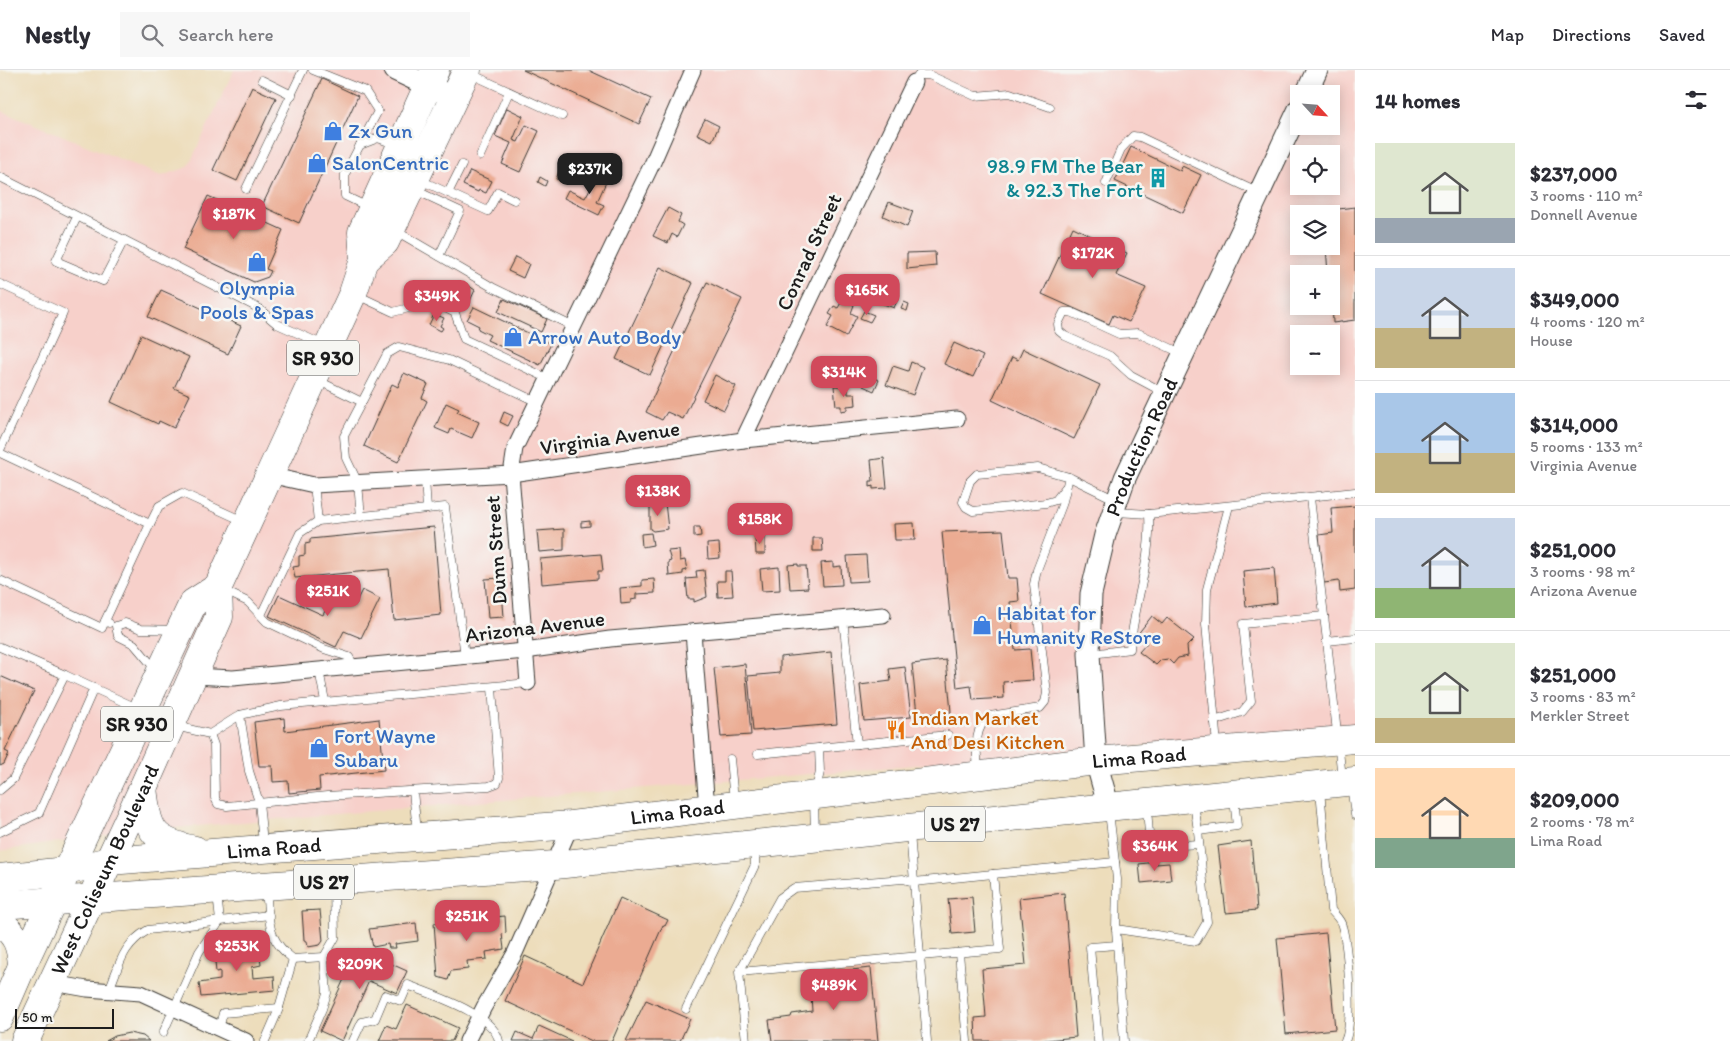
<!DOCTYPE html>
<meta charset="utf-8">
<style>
body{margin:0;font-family:Itim,sans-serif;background:#f7f7f7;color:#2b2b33;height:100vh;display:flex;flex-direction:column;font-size:19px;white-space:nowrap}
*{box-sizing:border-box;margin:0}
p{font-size:16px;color:#7c7c81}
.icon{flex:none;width:28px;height:28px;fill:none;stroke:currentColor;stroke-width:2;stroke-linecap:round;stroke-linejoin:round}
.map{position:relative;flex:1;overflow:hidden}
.sheet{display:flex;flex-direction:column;background:#fff;width:375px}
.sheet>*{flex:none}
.needle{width:32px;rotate:116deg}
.tools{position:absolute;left:1290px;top:15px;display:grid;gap:10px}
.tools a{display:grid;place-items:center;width:50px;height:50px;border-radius:0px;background:#fff;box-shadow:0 2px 12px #0003;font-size:25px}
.scale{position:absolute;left:15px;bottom:12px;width:99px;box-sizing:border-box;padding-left:5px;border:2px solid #1c1c1c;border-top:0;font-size:14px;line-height:18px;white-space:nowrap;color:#1c1c1c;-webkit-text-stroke:4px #f6f6f2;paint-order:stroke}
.price{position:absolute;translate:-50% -42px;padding:0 11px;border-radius:10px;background:#d1495b;color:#fff;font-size:16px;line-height:32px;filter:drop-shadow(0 1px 2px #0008)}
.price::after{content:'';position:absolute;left:50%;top:30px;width:15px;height:11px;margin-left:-8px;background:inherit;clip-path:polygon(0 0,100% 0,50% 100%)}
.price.active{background:#222;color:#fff}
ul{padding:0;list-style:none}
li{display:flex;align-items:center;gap:15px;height:125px;padding:0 20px}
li+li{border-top:1px solid #e1e1e2}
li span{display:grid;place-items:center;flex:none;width:140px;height:100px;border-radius:0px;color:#555}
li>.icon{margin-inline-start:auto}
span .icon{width:60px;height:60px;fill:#fffc;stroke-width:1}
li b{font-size:21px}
h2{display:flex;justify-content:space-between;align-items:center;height:60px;padding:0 20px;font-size:21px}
header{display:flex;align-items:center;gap:30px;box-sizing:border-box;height:70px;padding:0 25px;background:#fff;border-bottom:1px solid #e1e1e2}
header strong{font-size:24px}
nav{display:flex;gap:28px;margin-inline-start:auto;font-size:18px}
.search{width:350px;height:45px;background:#f7f7f7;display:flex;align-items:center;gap:12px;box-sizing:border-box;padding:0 18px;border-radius:0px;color:#7c7c81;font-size:19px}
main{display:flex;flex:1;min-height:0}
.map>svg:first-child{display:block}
.built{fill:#f7d0ca;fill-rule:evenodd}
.building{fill:#ebab92}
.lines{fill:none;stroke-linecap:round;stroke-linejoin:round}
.lane-casing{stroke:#3b3934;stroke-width:9}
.street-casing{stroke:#3b3934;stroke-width:17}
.secondary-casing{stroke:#3b3934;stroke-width:23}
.highway-casing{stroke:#3b3934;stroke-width:29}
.lane{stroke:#fff;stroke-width:8}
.street{stroke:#fff;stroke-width:15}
.secondary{stroke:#fff;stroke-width:21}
.highway{stroke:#fff;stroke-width:28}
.labels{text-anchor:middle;stroke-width:5;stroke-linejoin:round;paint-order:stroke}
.shield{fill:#f6f6f2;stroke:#5d5d5c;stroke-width:1}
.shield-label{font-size:20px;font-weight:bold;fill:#1c1c1c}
.shop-label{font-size:21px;fill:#366cbe;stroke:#f6f6f2;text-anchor:start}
.culture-label{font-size:21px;fill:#0d838f;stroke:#f6f6f2;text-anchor:end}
.street-label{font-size:21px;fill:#1c1c1c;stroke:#f6f6f2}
.food-label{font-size:21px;fill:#c56008;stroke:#f6f6f2;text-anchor:start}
</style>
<header>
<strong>Nestly</strong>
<div class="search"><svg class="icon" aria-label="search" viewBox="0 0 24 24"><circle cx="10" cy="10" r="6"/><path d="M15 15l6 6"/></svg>Search here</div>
<nav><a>Map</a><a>Directions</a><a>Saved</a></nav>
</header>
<main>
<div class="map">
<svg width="1355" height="971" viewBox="0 0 1355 971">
<rect width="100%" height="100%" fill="#f6f6f2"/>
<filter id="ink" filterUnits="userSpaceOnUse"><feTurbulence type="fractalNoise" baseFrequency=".02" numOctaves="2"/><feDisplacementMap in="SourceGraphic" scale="10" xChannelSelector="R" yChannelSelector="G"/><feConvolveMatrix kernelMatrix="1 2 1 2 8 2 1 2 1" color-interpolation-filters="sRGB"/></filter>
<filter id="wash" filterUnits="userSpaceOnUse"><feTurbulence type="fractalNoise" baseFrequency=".0096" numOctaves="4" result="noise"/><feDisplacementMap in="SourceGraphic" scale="20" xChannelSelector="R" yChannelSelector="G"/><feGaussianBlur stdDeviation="1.12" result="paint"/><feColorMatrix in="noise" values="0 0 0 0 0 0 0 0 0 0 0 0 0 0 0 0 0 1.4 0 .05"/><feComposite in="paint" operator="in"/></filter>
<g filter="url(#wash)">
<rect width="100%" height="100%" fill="#edddbb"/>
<!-- built -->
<path class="built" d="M234,0H1355V658L126,762L0,781V40L161,106L188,97ZM1299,24H1331V56H1299ZM1299,84H1331V116H1299ZM1299,144H1331V176H1299ZM1299,204H1331V236H1299ZM1299,264H1331V296H1299Z"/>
<g id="blocks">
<!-- building -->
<g class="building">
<path d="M523,0H588L651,29L639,54Z"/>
<path d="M322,9L358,26L299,153L262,136Z"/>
<path d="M252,17L276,28L237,111L213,100Z"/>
<path d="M507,38L523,46L513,70L518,72L526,55L539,61L520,102L502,94L511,73L495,66Z"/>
<path d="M705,49L719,56L712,71L697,64Z"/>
<path d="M1131,77L1181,101L1182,96L1201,105L1183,143L1115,111Z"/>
<path d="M565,88L572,91L563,112L556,109Z"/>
<path d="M470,101L492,111L486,123L479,120L478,122L463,115Z"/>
<path d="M593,103L607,110L597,132L604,135L599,145L564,128L568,120L585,128L591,117L587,115Z"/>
<path d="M540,107L547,111L545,116L538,112Z"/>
<path d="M208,126L283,160L266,199L271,201L268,207L254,212L183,179Z"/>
<path d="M889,132L913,141L907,157L883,146Z"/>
<path d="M1355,137V250L1333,253L1331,204H1328L1326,176H1331V144H1322V141Z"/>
<path d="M668,138L681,145L678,152L683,155L677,167L672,164L668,173L653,166Z"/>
<path d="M1073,157L1127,183L1116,205L1146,218L1129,252L1113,245L1109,254L1042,224Z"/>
<path d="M935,182L936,196L907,199V183Z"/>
<path d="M515,187L529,194L523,208L508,201Z"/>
<path d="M660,197L693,213L650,305L616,289Z"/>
<path d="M463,212L475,220L470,231L457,224Z"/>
<path d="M707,212L742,229L683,349L667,342L662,350L646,342Z"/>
<path d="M877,214L899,226L894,238L870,229Z"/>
<path d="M161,220L241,256L228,284L148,247Z"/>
<path d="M504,229L547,249L541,262L498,242Z"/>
<path d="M843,229L854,235L851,243L857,246L846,267L827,257L833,246L829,244L834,236L838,238Z"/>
<path d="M904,232L909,234L907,241L901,239Z"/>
<path d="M474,237L551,274L540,295L487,270L490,265L478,259L479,256L467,250Z"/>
<path d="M864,241L874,245L870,252L860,248Z"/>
<path d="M434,244L444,248L440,256L443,258L441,261L429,255Z"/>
<path d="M141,265L189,287L174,318L190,325L174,358L159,351L158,354L111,332Z"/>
<path d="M954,273L983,286L973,307L944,294Z"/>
<path d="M1023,279L1100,315L1074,369L992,330L1012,287L1018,290Z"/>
<path d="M911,292L923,297L913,325L886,315L893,296L908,301Z"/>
<path d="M851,296L861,301L858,308L846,302Z"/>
<path d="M404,303L428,314L422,328L427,331L398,392L364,376L392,314L398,317Z"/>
<path d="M715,305L736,316L724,340L703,330Z"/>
<path d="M867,305L879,310L874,321L863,316Z"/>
<path d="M834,316H843V320L848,319V324H855L856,335L847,336V340L841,341V336H836Z"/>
<path d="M446,333L459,339L457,342L479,352L472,368L451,359L449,364L435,358Z"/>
<path d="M504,342L513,346L508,356L500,352Z"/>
<path d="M884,388L887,418L873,419V416L870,417V411H873L871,390Z"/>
<path d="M665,433L668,459L653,461L650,459V434Z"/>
<path d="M1355,436V520L1340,522L1339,511L1324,513L1319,465L1333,463L1331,438Z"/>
<path d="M590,451V456L581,457V452Z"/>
<path d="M914,453L915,470H895L894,454Z"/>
<path d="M434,457L441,545L394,550L389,499L295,508L293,497L299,496V486L305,485V474L310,473V469Z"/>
<path d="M694,457H700L701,466L694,467Z"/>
<path d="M564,459V480L539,482L537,461Z"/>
<path d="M1003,460L1008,508H1017L1019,531L1010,532L1015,580L1030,579L1033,610L1003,612L1004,628L973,630L971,616L957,618L942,462Z"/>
<path d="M651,463L653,475L642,477L641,464Z"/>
<path d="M765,465V484H756L755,466Z"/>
<path d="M813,468H822L823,481H813Z"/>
<path d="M719,473L720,488L708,489L707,474Z"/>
<path d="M679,480L680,491L685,490L687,500L683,501V504L669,506L668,492L671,491L668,481Z"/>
<path d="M601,484L603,501H598V509L542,514L540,489Z"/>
<path d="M866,485L868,511L849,512L847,486Z"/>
<path d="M833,492V497L841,496L842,515L823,516L821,493Z"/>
<path d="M798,494V496H806L808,518L790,519L788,495Z"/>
<path d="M779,497L780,520L762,521L760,499Z"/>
<path d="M1274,498L1277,533L1246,537L1243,501Z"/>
<path d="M704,500L707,527L694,532V529H688L686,509L697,508L696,501Z"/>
<path d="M725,501H731L733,526L718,527L717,511H725Z"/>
<path d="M501,508L504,547L488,548L485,509Z"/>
<path d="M654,509L655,523L636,524V529L631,530V533L621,534L620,518L642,516V510Z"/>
<path d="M362,520L380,529L361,568L344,561L336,577L269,546L279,525L323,545L333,524L355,534Z"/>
<path d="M1152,546L1162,554L1167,548L1194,569L1187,576L1188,586L1178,588L1173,594L1168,589L1161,590L1156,595L1139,582L1147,573L1137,565Z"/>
<path d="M831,582L837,654L753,661L748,606L780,603V587Z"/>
<path d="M946,590L951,642L917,645L912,594Z"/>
<path d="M745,594L751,665L721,667L714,598Z"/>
<path d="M905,597L911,647L864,651L860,615L891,611L889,599Z"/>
<path d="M0,606L34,621L5,681L9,683L4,694L0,696Z"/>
<path d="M284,648L285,661L379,649L384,700L319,707L320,720L289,723L288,711L273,712L272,696H259L254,652Z"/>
<path d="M1251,771L1257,840L1226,843L1218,776Z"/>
<path d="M1156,792V794L1169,793L1171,810L1141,813L1139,794Z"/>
<path d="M1064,823L1076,967L1037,971H976L975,948L986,947L982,899L1026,895L1019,828Z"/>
<path d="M972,827L975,862L952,864L948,829Z"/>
<path d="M620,828L668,850L665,856L663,855L612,971H592L505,931L525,886L583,913Z"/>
<path d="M320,840L323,871L320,875L308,877L307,871L304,870L302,841Z"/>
<path d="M505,846L506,863L502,864L504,879L486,882L487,889L467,891L468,899L451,901L448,910L438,907L434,853Z"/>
<path d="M416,853L418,871L395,874L396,878H389L388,874L373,877L369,859Z"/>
<path d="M1326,863L1335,959L1286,964L1277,868Z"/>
<path d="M242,868L243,878H259L261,895L252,897L253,908L274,906L275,920L201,927L199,913L220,910V901L216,902L214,882L225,881L224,870Z"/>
<path d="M358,879L407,901L397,923L369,911L342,971L320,961Z"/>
<path d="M871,898L878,971H772L769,950L791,947L792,944L812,941L810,910L826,909L831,902Z"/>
<path d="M646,930L690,949L680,971H626Z"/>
<path d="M407,935L458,958L452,971H379L386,955L396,959Z"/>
<path d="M539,956L572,971H513L517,962L533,969Z"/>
<path d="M129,963L143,966L149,971H106L115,966Z"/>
</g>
</g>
</g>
<g filter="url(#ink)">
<use href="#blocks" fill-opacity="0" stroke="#3b3934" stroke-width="1"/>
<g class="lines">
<defs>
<g id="lane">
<path d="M313,0L365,21L378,41L360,75"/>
<path d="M471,4L562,46"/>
<path d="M262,10L292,25"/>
<path d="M914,12L918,5H929L975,26L1010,23L1050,37"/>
<path d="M480,86L509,22"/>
<path d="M0,107L258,238L277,254L324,275"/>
<path d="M420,110L488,141L498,122L514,130"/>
<path d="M1106,113L1121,79L1133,66L1140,67L1257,122"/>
<path d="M246,119L303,0"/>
<path d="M415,120L460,141L439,186"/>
<path d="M448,123L462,95"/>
<path d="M368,137L345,126V104L360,75L378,68L397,75"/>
<path d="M77,147L56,191L103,211L124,170"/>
<path d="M396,161L492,217L574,257"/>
<path d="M0,214L63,243L0,380"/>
<path d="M357,225L393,242L433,232L455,243L464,269L549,309"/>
<path d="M319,311L362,332"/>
<path d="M1163,322L1131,305L1110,286L1065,266L1059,261L1058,254L1064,242H1071L1119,264L1138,263L1181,283"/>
<path d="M0,383L150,454L105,551"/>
<path d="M425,409L427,439"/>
<path d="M314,415L318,451"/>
<path d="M1065,418L1056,430L1046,433L973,441L966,437L963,432L970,411L977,404L1038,398L1069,407L1116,430"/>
<path d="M1310,428L1327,571"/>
<path d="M1116,442L1149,444L1355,422"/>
<path d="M361,447L358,413L346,388L344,366L387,284L399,277L449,290L537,332"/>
<path d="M150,454L159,436L182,423L243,451"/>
<path d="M0,510L102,558L105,551L109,553"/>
<path d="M223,520L248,532L267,552L324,579L349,587L355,597"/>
<path d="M261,545L300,463L318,451L445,437L465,586"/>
<path d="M843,549L857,674"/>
<path d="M0,577L65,605"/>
<path d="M1092,584L1130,579C1134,534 1152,489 1149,444"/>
<path d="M156,600L134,574L118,566L116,556L125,553L141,559L176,560"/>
<path d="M319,600L325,631"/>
<path d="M240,645L249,701L259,732L263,773"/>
<path d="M1214,651L1242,642L1251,631L1243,554L1324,546"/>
<path d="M175,656L210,664L240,645L281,636L528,613"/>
<path d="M210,664L214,675L215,728L218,734L227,736L327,726L489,716L497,713L499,708L492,618"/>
<path d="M1217,675L1206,554L1207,519L1229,436"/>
<path d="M758,684L948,665"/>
<path d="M730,689L734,730"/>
<path d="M978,701C977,683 972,658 990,646L1040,638L1045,632L1047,623L1034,514L1037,500L1062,435L1069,407"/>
<path d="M1342,708L1327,571L1355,568"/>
<path d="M1351,715L1355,745"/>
<path d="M816,719L820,702L819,678"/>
<path d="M0,720L13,709L65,605L139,639"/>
<path d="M1320,720L1331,840C1335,845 1341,850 1342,856C1348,877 1354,953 1345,971"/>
<path d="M413,721L417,762"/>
<path d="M814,730L815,764"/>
<path d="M1194,733L1198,761L1237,756L1234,729"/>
<path d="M1147,738L1150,777L1199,774"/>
<path d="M1109,742L1117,809L1116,859L1124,971"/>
<path d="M0,762L39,743L94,618"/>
<path d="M910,763L927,971"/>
<path d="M993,804L1115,792"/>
<path d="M266,821C270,853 266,868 293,889L324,887"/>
<path d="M1116,859L1196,871L1207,852L1198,761"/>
<path d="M959,883L967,971"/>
<path d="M739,902L1000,879L993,804L914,812L903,809L794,818L780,828L739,902L746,971"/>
<path d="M109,920C120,894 122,875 148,860L269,845"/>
<path d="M686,939L755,795V779"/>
<path d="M219,959L223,943L279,938"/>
<path d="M163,963L199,882L220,851L217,824"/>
<path d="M265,971L278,941L293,889"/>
<path d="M308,971L322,939L327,923L324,887L335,868L334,815"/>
<path d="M353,971L362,952L375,949L385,925L401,931L408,915C432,925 494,944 499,971"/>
<path d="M1098,971L1090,877L1117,875"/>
</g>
<g id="street">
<path d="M743,370L914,12"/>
<path d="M269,405L314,415L511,404L743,370L957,349"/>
<path d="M693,562L707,738"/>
<path d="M193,606L233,608L525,581L610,569L883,545"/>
<path d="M528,613L511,404L515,378L653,92L693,0"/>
<path d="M53,913L87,919L141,923L246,971"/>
<path d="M467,971L484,937L515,883L571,755"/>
</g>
<g id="secondary">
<path d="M395,0L454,28"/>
<path d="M1306,24L1317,0"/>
<path id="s1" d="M1109,738L1096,691L1089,584L1091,524L1105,465L1125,408L1299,39"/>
</g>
<g id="highway">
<path d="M364,190L385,172L467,0"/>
<path d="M143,718C148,760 150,771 195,780"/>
<path id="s2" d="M0,808L66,801L109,791L571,755L1096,691L1355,669"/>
<path d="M0,835L555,795L1355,711"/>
<path d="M0,853C17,864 21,877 22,896"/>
<path d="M0,947L22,896L193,533L218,517"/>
<path id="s3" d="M25,971L143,718L219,547L218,517L353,223L364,190L362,162L435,0"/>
</g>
</defs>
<!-- lane casing -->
<use href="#lane" class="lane-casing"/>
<!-- street casing -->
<use href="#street" class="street-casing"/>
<!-- secondary casing -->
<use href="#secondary" class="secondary-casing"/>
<!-- highway casing -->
<use href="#highway" class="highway-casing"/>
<!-- lane -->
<use href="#lane" class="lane"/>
<!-- street -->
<use href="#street" class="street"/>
<!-- secondary -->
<use href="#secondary" class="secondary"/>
<!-- highway -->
<use href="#highway" class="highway"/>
</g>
</g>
<!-- icons -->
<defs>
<symbol id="shop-bare" viewBox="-9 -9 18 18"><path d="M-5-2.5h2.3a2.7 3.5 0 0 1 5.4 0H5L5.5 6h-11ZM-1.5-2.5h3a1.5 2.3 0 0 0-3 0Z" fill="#3f7fe0" stroke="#f6f6f2" stroke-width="2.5" paint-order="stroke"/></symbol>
<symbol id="building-bare" viewBox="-9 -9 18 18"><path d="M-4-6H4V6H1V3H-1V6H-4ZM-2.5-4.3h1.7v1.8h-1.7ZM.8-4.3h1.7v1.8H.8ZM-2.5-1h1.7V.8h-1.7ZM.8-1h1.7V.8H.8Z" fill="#0f9aa8" stroke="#f6f6f2" stroke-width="2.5" paint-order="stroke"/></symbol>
<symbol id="restaurant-bare" viewBox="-9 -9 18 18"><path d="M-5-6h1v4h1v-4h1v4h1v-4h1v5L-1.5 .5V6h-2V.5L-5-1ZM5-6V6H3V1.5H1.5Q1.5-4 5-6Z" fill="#e8710a" stroke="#f6f6f2" stroke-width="2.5" paint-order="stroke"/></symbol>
</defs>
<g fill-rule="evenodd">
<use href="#shop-bare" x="319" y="47" width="28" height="28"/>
<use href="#shop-bare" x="303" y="79" width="28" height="28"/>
<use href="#building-bare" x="1144" y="94" width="28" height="28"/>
<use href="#shop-bare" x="243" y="178" width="28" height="28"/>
<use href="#shop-bare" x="499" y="253" width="28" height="28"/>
<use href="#shop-bare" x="968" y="541" width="28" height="28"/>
<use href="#restaurant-bare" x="882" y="646" width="28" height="28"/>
<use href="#shop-bare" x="305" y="664" width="28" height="28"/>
</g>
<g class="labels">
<!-- shield labels -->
<g class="shield">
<rect x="287" y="270.5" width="72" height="35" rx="4"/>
<rect x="101" y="636.5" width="72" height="35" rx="4"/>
<rect x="925" y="736.5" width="60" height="35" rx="4"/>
<rect x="294" y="794.5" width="60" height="35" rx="4"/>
</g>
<g class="shield-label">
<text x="323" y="295">SR 930</text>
<text x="137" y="661">SR 930</text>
<text x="955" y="761">US 27</text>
<text x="324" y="819">US 27</text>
</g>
<!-- shop labels -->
<g class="shop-label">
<text x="348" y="68">Zx Gun</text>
<text x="332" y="100">SalonCentric</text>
<text x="257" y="225" text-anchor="middle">Olympia<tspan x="257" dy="24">Pools &amp; Spas</tspan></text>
<text x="528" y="274">Arrow Auto Body</text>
<text x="997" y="550">Habitat for<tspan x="997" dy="24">Humanity ReStore</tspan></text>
<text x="334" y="673">Fort Wayne<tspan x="334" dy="24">Subaru</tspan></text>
</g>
<!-- culture labels -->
<g class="culture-label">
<text x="1143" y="103">98.9 FM The Bear<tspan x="1143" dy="24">&amp; 92.3 The Fort</tspan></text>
</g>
<!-- street labels -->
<g class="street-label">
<text transform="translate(809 182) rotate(-65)" y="7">Conrad Street</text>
<text transform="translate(610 368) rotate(-8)" y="7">Virginia Avenue</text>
<text dy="7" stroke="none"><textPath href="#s1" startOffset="372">Production Road</textPath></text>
<text transform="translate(496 480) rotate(-94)" y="7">Dunn Street</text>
<text transform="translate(535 557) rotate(-7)" y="7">Arizona Avenue</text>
<text dy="7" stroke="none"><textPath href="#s2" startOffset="1146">Lima Road</textPath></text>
<text dy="7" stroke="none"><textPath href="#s2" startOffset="681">Lima Road</textPath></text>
<text dy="7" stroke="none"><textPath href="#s2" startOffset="276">Lima Road</textPath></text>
<text dy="7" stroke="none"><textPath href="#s3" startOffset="189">West Coliseum Boulevard</textPath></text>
</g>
<!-- food labels -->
<g class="food-label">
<text x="911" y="655">Indian Market<tspan x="911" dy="24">And Desi Kitchen</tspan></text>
</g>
</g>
</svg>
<div class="tools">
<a><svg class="needle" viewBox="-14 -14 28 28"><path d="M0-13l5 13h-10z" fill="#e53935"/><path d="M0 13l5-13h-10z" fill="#7c7c81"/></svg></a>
<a><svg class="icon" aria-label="locate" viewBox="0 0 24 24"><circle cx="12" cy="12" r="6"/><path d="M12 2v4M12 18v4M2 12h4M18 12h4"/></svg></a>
<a><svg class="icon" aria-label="layers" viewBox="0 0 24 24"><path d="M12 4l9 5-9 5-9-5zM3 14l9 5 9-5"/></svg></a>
<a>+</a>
<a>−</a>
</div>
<div class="scale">50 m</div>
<b class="price active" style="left:590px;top:125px">$237K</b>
<b class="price" style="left:234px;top:170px">$187K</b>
<b class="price" style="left:1093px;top:209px">$172K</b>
<b class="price" style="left:867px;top:246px">$165K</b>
<b class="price" style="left:437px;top:252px">$349K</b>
<b class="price" style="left:844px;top:328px">$314K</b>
<b class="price" style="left:658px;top:447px">$138K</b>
<b class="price" style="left:760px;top:475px">$158K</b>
<b class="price" style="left:328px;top:547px">$251K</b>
<b class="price" style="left:1155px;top:802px">$364K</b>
<b class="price" style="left:467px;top:872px">$251K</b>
<b class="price" style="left:237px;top:902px">$253K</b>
<b class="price" style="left:360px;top:920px">$209K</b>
<b class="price" style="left:834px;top:941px">$489K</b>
</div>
<section class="sheet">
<h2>14 homes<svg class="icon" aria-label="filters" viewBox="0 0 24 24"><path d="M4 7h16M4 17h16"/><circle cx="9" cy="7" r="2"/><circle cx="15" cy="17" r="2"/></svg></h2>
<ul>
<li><span style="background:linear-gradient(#dfe7d0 75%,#9aa5b1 0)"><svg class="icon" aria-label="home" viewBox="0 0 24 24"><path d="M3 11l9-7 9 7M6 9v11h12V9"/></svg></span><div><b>$237,000</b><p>3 rooms · 110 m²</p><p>Donnell Avenue</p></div></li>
<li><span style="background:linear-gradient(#c9d6e8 60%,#c2b280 0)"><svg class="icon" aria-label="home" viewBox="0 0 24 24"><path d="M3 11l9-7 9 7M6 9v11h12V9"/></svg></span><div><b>$349,000</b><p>4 rooms · 120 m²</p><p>House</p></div></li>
<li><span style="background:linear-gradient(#a9c7e8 60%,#c2b280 0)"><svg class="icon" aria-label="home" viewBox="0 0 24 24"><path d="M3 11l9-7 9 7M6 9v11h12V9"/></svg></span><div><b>$314,000</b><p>5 rooms · 133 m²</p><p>Virginia Avenue</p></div></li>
<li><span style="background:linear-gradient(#c9d6e8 70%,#8fb573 0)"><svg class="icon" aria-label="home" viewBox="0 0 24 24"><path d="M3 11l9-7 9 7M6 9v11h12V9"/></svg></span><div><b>$251,000</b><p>3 rooms · 98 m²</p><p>Arizona Avenue</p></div></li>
<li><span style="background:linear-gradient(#dfe7d0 75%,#c2b280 0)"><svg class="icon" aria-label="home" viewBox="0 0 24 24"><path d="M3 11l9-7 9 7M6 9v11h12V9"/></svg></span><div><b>$251,000</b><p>3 rooms · 83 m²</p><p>Merkler Street</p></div></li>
<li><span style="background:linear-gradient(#ffd9b3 70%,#7fa58c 0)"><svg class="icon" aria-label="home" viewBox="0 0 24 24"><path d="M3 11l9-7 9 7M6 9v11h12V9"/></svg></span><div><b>$209,000</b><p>2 rooms · 78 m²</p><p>Lima Road</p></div></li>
</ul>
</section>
</main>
